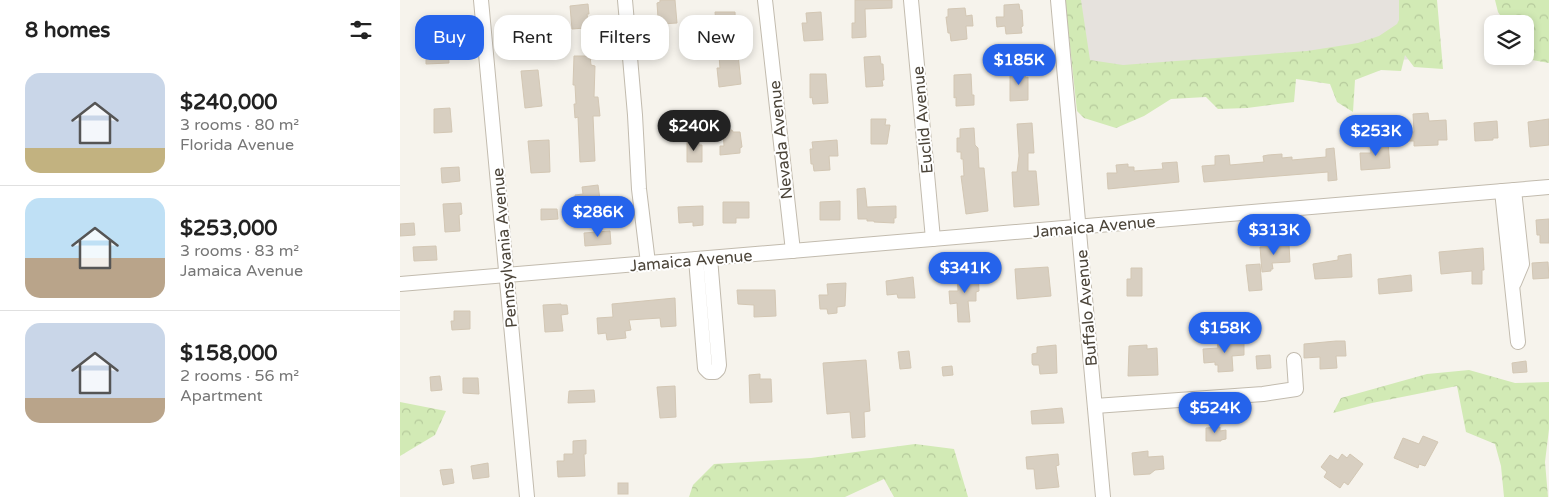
<!DOCTYPE html>
<meta charset="utf-8">
<style>
body{margin:0;font-family:"Varela Round",sans-serif;background:#f6f6f6;color:#222;height:100vh;display:flex;flex-direction:column;font-size:19px;white-space:nowrap}
*{box-sizing:border-box;margin:0}
p{font-size:16px;color:#767676}
.icon{flex:none;width:28px;height:28px;fill:none;stroke:currentColor;stroke-width:2;stroke-linecap:round;stroke-linejoin:round}
.map{position:relative;flex:1;overflow:hidden}
.details{display:flex;flex-direction:column;background:#fff;width:400px}
.details>*{flex:none}
.guide{position:absolute;left:15px;top:15px;width:475px;height:45px;display:flex;gap:10px}
.buttons{position:absolute;left:1084px;top:15px;display:grid;gap:10px}
.buttons a{display:grid;place-items:center;width:50px;height:50px;border-radius:10px;background:#fff;box-shadow:0 2px 8px #0003;font-size:25px}
.price{position:absolute;translate:-50% -42px;padding:0 11px;border-radius:18px;background:#2563eb;color:#fff;font-size:16px;line-height:32px;filter:drop-shadow(0 1px 2px #0008)}
.price::after{content:'';position:absolute;left:50%;top:30px;width:15px;height:11px;margin-left:-8px;background:inherit;clip-path:polygon(0 0,100% 0,50% 100%)}
.price.current{background:#222;color:#fff}
ul{padding:0;list-style:none}
li{display:flex;align-items:center;gap:15px;height:125px;padding:0 25px}
li+li{border-top:1px solid #e0e0e0}
li span{display:grid;place-items:center;flex:none;width:140px;height:100px;border-radius:15px;color:#555}
li>.icon{margin-inline-start:auto}
span .icon{width:60px;height:60px;fill:#fffc;stroke-width:1}
li b{font-size:21px}
h2{display:flex;justify-content:space-between;align-items:center;height:60px;padding:0 25px;font-size:21px}
.tag{padding:0 18px;border-radius:15px;background:#fff;box-shadow:0 2px 8px #0003;font-size:18px;line-height:45px}
.tag.current{background:#2563eb;color:#fff}
main{display:flex;flex:1;min-height:0}
.map>svg:first-child{display:block}
.industrial{fill:#e6e2dd}
.forest{fill:url(#forest-crowns)}
.building{fill:#d8cfc1;stroke:#d3c7b4}
.lines{fill:none;stroke-linecap:round;stroke-linejoin:round}
.minor-casing{stroke:#c2bbae;stroke-width:16}
.minor{stroke:#fff;stroke-width:14}
.labels{text-anchor:middle;stroke-width:4;stroke-linejoin:round;paint-order:stroke}
.street-label{font-size:16px;fill:#4b4439;stroke:#fff}
</style>
<main>
<section class="details">
<h2>8 homes<svg class="icon" aria-label="filters" viewBox="0 0 24 24"><path d="M4 7h16M4 17h16"/><circle cx="9" cy="7" r="2"/><circle cx="15" cy="17" r="2"/></svg></h2>
<ul>
<li><span style="background:linear-gradient(#c9d6e8 75%,#c2b280 0)"><svg class="icon" aria-label="home" viewBox="0 0 24 24"><path d="M3 11l9-7 9 7M6 9v11h12V9"/></svg></span><div><b>$240,000</b><p>3 rooms · 80 m²</p><p>Florida Avenue</p></div></li>
<li><span style="background:linear-gradient(#bfe0f5 60%,#b9a48a 0)"><svg class="icon" aria-label="home" viewBox="0 0 24 24"><path d="M3 11l9-7 9 7M6 9v11h12V9"/></svg></span><div><b>$253,000</b><p>3 rooms · 83 m²</p><p>Jamaica Avenue</p></div></li>
<li><span style="background:linear-gradient(#c9d6e8 75%,#b9a48a 0)"><svg class="icon" aria-label="home" viewBox="0 0 24 24"><path d="M3 11l9-7 9 7M6 9v11h12V9"/></svg></span><div><b>$158,000</b><p>2 rooms · 56 m²</p><p>Apartment</p></div></li>
</ul>
</section>
<div class="map">
<svg width="1149" height="497" viewBox="0 0 1149 497">
<defs>
<pattern id="forest-crowns" width="20" height="18" patternUnits="userSpaceOnUse" patternTransform="scale(1.25)"><rect width="20" height="18" fill="#d2eab5"/><path d="M2 6a3 3 0 1 1 6 0M12 15a3 3 0 1 1 6 0" fill="none" stroke="#b6ca9c"/></pattern>
</defs>
<rect width="100%" height="100%" fill="#f6f3ec"/>
<!-- industrial -->
<path class="industrial" d="M674,0H1018L1024,58L681,87Z"/>
<!-- forest -->
<g class="forest">
<path d="M665,0H681L690,60L723,65L907,51L958,43L979,36L997,24L999,20V0H1037L1043,69L1014,67L1005,55L1001,71L981,70L955,80L953,112L937,102L930,84L896,79L894,102L847,108L818,109L806,97L771,99L744,116L716,128L684,118L677,111Z"/>
<path d="M1095,0H1149V63L1132,60L1125,50V24H1106L1098,12Z"/>
<path d="M1069,370L1115,383L1149,382V429L1145,462L1148,497H1104L1101,466L1095,444L1066,432L1057,386L972,403L933,413L941,398L1027,374Z"/>
<path d="M0,402L46,411L35,435L0,456Z"/>
<path d="M515,444L554,449L568,497H494L484,479L445,497H289L293,485L314,464L411,458Z"/>
</g>
<!-- building -->
<g class="building">
<path d="M260,0H275L277,23L261,24V18H258L257,3L260,2Z"/>
<path d="M455,0H492V8L465,9L466,37L452,38V23H455Z"/>
<path d="M188,4L189,14H187L188,21L185,22V28L172,29L170,6Z"/>
<path d="M619,4L620,10H622L623,26L621,27L622,33L606,34L605,26L597,27L596,17H604V5Z"/>
<path d="M565,8L566,16L572,15L573,26H566L567,39L551,41L550,33H548L546,17H548V9Z"/>
<path d="M315,12H335L336,37H317Z"/>
<path d="M421,12L423,40L404,41L402,23H407L406,13Z"/>
<path d="M119,20H140V45H123V31L119,32Z"/>
<path d="M43,31L44,44H48L49,63L26,64V55H28L27,32Z"/>
<path d="M338,54L341,84L319,87L317,68H320L319,56Z"/>
<path d="M174,56H190L191,65L195,66L194,97H198L200,116H193L195,161L180,162L178,117L175,118L174,104H176L175,85H173Z"/>
<path d="M480,56L481,64H483L484,80H482L483,86L466,87L464,57Z"/>
<path d="M138,70L142,106L125,108L121,71Z"/>
<path d="M610,70H625L626,78L628,77V100L610,101Z"/>
<path d="M410,74H426L428,103L413,104L412,97L410,98Z"/>
<path d="M571,74L572,95H574V105L556,106V97L554,98V75Z"/>
<path d="M50,108L52,132L34,133V109Z"/>
<path d="M1028,113L1029,121L1046,120L1047,140H1038V145L1014,146V141H986V131L1014,132L1013,114Z"/>
<path d="M471,119H486L485,125H490L487,144H471Z"/>
<path d="M1149,119V145L1130,147L1128,122Z"/>
<path d="M1097,121L1098,138H1093V140L1075,141L1074,123Z"/>
<path d="M632,123L634,153H628V171H636L639,205L614,207L612,172H617L619,156L617,124Z"/>
<path d="M574,128L575,145L578,148L579,168H584L588,211L566,214L561,176H564L563,159H561V152H557V138H560V129Z"/>
<path d="M332,130L333,132H340L342,147L340,148V153L320,155V146H324L323,131Z"/>
<path d="M149,140L150,172L131,173L128,141Z"/>
<path d="M299,140V145H302V162H287V141Z"/>
<path d="M437,140L438,156H429L430,170L414,171L413,164H411L410,149H413L412,142Z"/>
<path d="M988,141L990,168L961,170L960,153H971L970,143Z"/>
<path d="M934,148L937,180L928,181V172L804,182L802,166L815,165V156L829,155L830,165L864,162L863,156L868,155L882,154V158L892,157V160L926,157V149Z"/>
<path d="M777,162L779,182L708,189L707,173H717L716,165L728,164V167H734V171L763,169L762,163Z"/>
<path d="M59,167L60,181L42,183L41,168Z"/>
<path d="M198,185L202,214L177,216L175,195L183,194L182,187Z"/>
<path d="M465,188L467,207L496,206V218H494V223L474,222V221H467V219H458L457,189Z"/>
<path d="M440,201V220H420V202Z"/>
<path d="M323,202H349V218H336V223H323Z"/>
<path d="M61,203L62,214L59,215L60,231L45,232L43,204Z"/>
<path d="M303,206V225L293,226V222L279,223L278,207Z"/>
<path d="M141,209H157L158,219L141,220Z"/>
<path d="M1149,219V243H1140V235H1137L1136,220Z"/>
<path d="M14,223L15,235L0,236V224Z"/>
<path d="M210,231L211,244L185,246L184,233Z"/>
<path d="M889,245L890,262L872,263L873,269H871V271L862,272L860,247Z"/>
<path d="M36,246L37,260L14,261L13,247Z"/>
<path d="M1083,248L1084,270H1082V284H1072V271L1041,274L1039,252Z"/>
<path d="M951,254L952,277L915,279L913,264L938,260V256Z"/>
<path d="M1148,262L1149,278L1133,279L1132,263Z"/>
<path d="M860,264L862,290L849,291L846,265Z"/>
<path d="M648,267L651,296L617,299L615,269Z"/>
<path d="M731,268H742V296H727V279H731Z"/>
<path d="M578,272L579,291L576,292V301H568L570,322H558L557,303L550,304L549,291H558L557,273Z"/>
<path d="M1011,275L1012,291L979,294L978,279Z"/>
<path d="M513,277L515,298H498L497,294L487,295L486,281Z"/>
<path d="M446,283L445,306L437,307V313L428,314L427,309H420L419,295H428L427,284Z"/>
<path d="M337,290H375L376,316L354,317V305L338,304Z"/>
<path d="M275,298L276,326L261,327L260,318L229,320L231,330L225,331L226,338L207,340L206,333L198,334L197,318L213,317L212,304Z"/>
<path d="M161,304V305H167L168,314L161,315L163,331L145,332L143,305Z"/>
<path d="M54,311H70V329L52,330L51,321H54Z"/>
<path d="M817,339H844V355L832,356L833,371L818,372V365H815V362L804,363L803,349L818,348Z"/>
<path d="M936,341H945L946,356H936L937,368L920,369V357L904,358V344Z"/>
<path d="M656,345L657,373L640,374L639,365H633L632,363V354L637,353V347Z"/>
<path d="M747,345V349L757,348L758,375L728,376L729,346Z"/>
<path d="M509,351L511,368L500,369L498,352Z"/>
<path d="M870,355L871,368L857,369L856,356Z"/>
<path d="M466,360L470,411L464,412L465,437L452,438L450,412L427,414L423,363Z"/>
<path d="M1126,361L1127,372L1113,373L1112,363Z"/>
<path d="M552,366L553,375L543,376L542,367Z"/>
<path d="M360,374V379H371L372,402L350,403L349,375Z"/>
<path d="M40,376L42,390L31,391L30,377Z"/>
<path d="M63,378H78L79,394L63,393Z"/>
<path d="M275,386L276,417L260,418L257,387Z"/>
<path d="M194,390L195,402L168,403L169,391Z"/>
<path d="M662,408L664,423L632,424L631,411Z"/>
<path d="M820,427V431L826,430V439L821,440V441H806V428Z"/>
<path d="M1023,436L1038,442L1025,466L1019,464L1018,468L994,458L1003,438L1019,444Z"/>
<path d="M186,440V454H184L185,476L158,477L157,461H164V454H173V441Z"/>
<path d="M748,451V457L763,456L764,469L755,470L750,474L734,475L732,453Z"/>
<path d="M658,454L659,465L656,466L659,487L636,489L634,469H627L626,457Z"/>
<path d="M942,454L947,458L950,454L963,464L948,485L944,482L940,488L924,477L927,472L921,467L930,455L938,460Z"/>
<path d="M88,463L89,477L73,479L71,466Z"/>
<path d="M52,469L54,483L43,485L40,470Z"/>
<rect x="218" y="483" width="10" height="11"/>
</g>
<g class="lines">
<defs>
<g id="minor">
<path d="M81,0L127,497"/>
<path d="M225,0L235,115L239,189L248,263"/>
<path d="M365,0L393,251"/>
<path d="M511,0L533,239"/>
<path d="M658,0L703,497"/>
<path d="M1102,191L1118,342"/>
<path d="M296,259L305,368L309,372H315L318,369L319,365L310,258"/>
<path d="M1114,283L1122,264L1114,190"/>
<path d="M0,284L1149,187"/>
<path d="M695,406L863,394L896,389L894,360"/>
</g>
</defs>
<!-- minor casing -->
<use href="#minor" class="minor-casing"/>
<!-- minor -->
<use href="#minor" class="minor"/>
</g>
<g class="labels">
<!-- street labels -->
<g class="street-label">
<text transform="translate(522 120) rotate(-95)" y="6">Euclid Avenue</text>
<text transform="translate(380 140) rotate(-96)" y="6">Nevada Avenue</text>
<text transform="translate(694 226) rotate(-5)" y="6">Jamaica Avenue</text>
<text transform="translate(104 248) rotate(-95)" y="6">Pennsylvania Avenue</text>
<text transform="translate(291 260) rotate(-5)" y="6">Jamaica Avenue</text>
<text transform="translate(686 308) rotate(-95)" y="6">Buffalo Avenue</text>
</g>
</g>
</svg>
<div class="buttons">
<a><svg class="icon" aria-label="layers" viewBox="0 0 24 24"><path d="M12 4l9 5-9 5-9-5zM3 14l9 5 9-5"/></svg></a>
</div>
<b class="price" style="left:619px;top:86px">$185K</b>
<b class="price current" style="left:294px;top:152px">$240K</b>
<b class="price" style="left:976px;top:157px">$253K</b>
<b class="price" style="left:198px;top:238px">$286K</b>
<b class="price" style="left:874px;top:256px">$313K</b>
<b class="price" style="left:565px;top:294px">$341K</b>
<b class="price" style="left:825px;top:354px">$158K</b>
<b class="price" style="left:815px;top:434px">$524K</b>
<div class="guide">
<a class="tag current">Buy</a>
<a class="tag">Rent</a>
<a class="tag">Filters</a>
<a class="tag">New</a>
</div>
</div>
</main>
